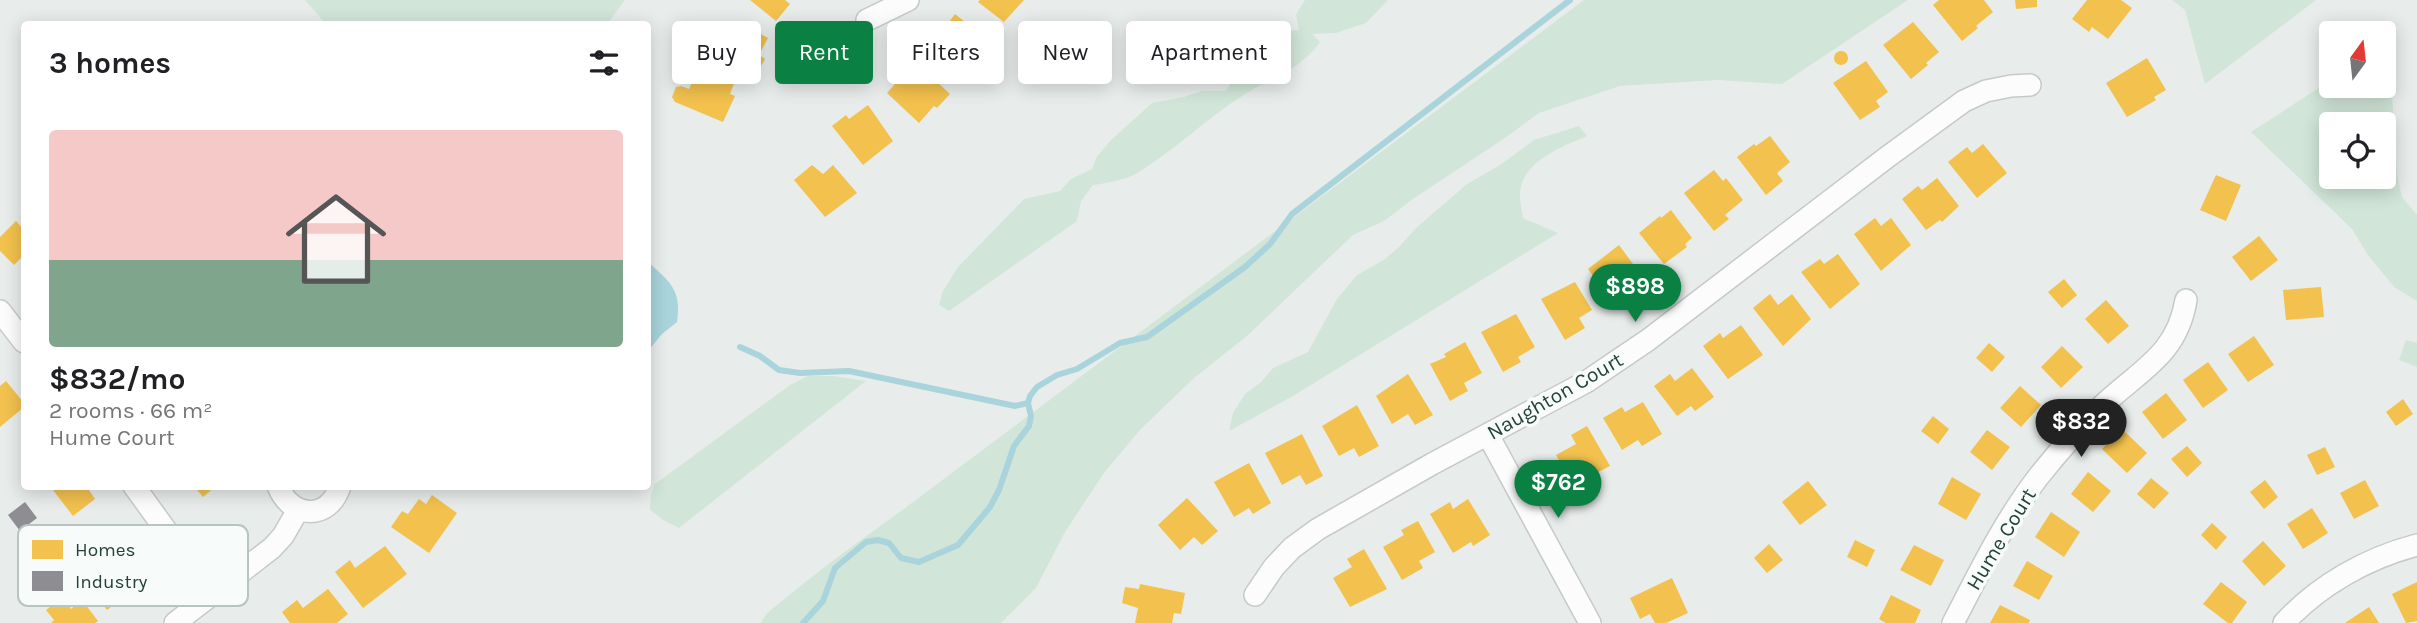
<!DOCTYPE html>
<meta charset="utf-8">
<style>
body{margin:0;font-family:Karla,sans-serif;background:#f6f6f6;color:#202124;height:100vh;display:flex;flex-direction:column;font-size:26px;white-space:nowrap}
*{box-sizing:border-box;margin:0}
p{font-size:23px;color:#757577}
.icon{flex:none;width:38px;height:38px;fill:none;stroke:currentColor;stroke-width:2;stroke-linecap:round;stroke-linejoin:round}
.map{position:relative;flex:1;overflow:hidden}
.panel{position:absolute;left:21px;top:21px;width:630px;height:469px;display:flex;flex-direction:column;background:#fff;border-radius:7px;box-shadow:0 4px 18px #0003}
.panel>*{flex:none}
.guide{position:absolute;left:672px;top:21px;width:665px;height:63px;display:flex;gap:14px}
.needle{width:46px;rotate:15deg}
.controls{position:absolute;left:2319px;top:21px;display:grid;gap:14px}
.controls a{display:grid;place-items:center;width:77px;height:77px;border-radius:7px;background:#fff;box-shadow:0 4px 18px #0003;font-size:35px}
.price{position:absolute;translate:-50% -60px;padding:0 16px;border-radius:24px;background:#0b8043;color:#fff;font-size:23px;line-height:46px;filter:drop-shadow(0 2px 4px #0008)}
.price::after{content:'';position:absolute;left:50%;top:42px;width:21px;height:16px;margin-left:-10px;background:inherit;clip-path:polygon(0 0,100% 0,50% 100%)}
.price.current{background:#222;color:#fff}
ul{padding:0;list-style:none}
li{display:grid;align-content:center;gap:14px;height:371px;padding:0 28px}
li+li{border-top:2px solid #e0e0e0}
li span{display:grid;place-items:center;height:217px;border-radius:7px;color:#555}
li>.icon{margin-inline-start:auto}
span .icon{width:126px;height:126px;fill:#fffc;stroke-width:1}
li b{font-size:30px}
h2{display:flex;justify-content:space-between;align-items:center;height:84px;padding:0 28px;font-size:30px}
.pill{padding:0 24px;border-radius:7px;background:#fff;box-shadow:0 4px 18px #0003;font-size:24px;line-height:63px}
.pill.current{background:#0b8043;color:#fff}
.map>svg:first-child{display:block}
.green{fill:#d1e6d8;fill-rule:evenodd}
.water{fill:#a9d4db}
.homes{fill:#f2c14e}
.industry{fill:#8d8d92}
.lines{fill:none;stroke-linecap:round;stroke-linejoin:round}
.stream{stroke:#a9d4db;stroke-width:6}
.minor-casing{stroke:#c5cac8;stroke-width:24}
.minor{stroke:#fcfcfc;stroke-width:21}
.labels{text-anchor:middle;stroke-width:7;stroke-linejoin:round;paint-order:stroke}
.street-label{font-size:21px;fill:#24423a;stroke:#f7fbf9}
.key{fill:#f7fbf9;stroke:#b8c4c0;stroke-width:2}
.key-label{font-size:19px;fill:#24423a}
</style>
<div class="map">
<svg width="2417" height="623" viewBox="0 0 2417 623">
<rect width="100%" height="100%" fill="#e8edeb"/>
<!-- green -->
<g class="green">
<path d="M305,0H625L607,24H326Z"/>
<path d="M1305,0H1388L1366,23L1336,33L1312,34L1320,42C1301,70 1270,78 1242,96C1206,119 1175,150 1139,172C1126,180 1108,183 1093,185L1081,201L1077,221L949,311L939,305L943,291L958,267L1024,199L1060,191L1071,179L1092,169L1096,158L1111,140L1152,103L1184,97L1202,91H1226L1232,81L1234,64C1247,57 1254,48 1265,39C1274,32 1288,31 1299,30L1296,14Z"/>
<path d="M1584,0H1908L1782,84L1718,80L1620,86L1539,113L1505,138L1413,199L1384,221L1353,235L1247,336L1194,378L1140,430L1104,473L1065,532L1036,588L1001,623H761C767,610 777,606 787,597C823,567 859,541 897,514Z"/>
<path d="M2172,0H2316L2205,84L2185,10Z"/>
<path d="M2384,60L2391,76L2397,175L2402,197L2417,215V301L2394,287L2368,255L2352,229L2251,132L2331,80V86H2384ZM2331,124H2384V177H2331Z"/>
<path d="M1579,126L1587,136C1562,147 1519,162 1520,196C1520,203 1522,211 1523,218L1558,233L1293,396L1229,431L1233,413L1245,394L1261,382L1273,368L1308,352L1337,299L1357,275L1385,259L1399,247L1416,228L1467,184L1500,165L1534,140Z"/>
<path d="M2406,340L2417,343V367L2399,360Z"/>
<path d="M808,376H833L866,381L679,528L663,520L650,510L651,495L655,484L790,385Z"/>
</g>
<!-- water -->
<path class="water" d="M648,262C670,282 682,290 677,322L662,334L648,351Z"/>
<!-- homes -->
<g class="homes">
<path d="M750,0H785L790,4L776,21Z"/>
<path d="M980,0H1024L1004,22L978,2Z"/>
<path d="M1939,0H1984L1993,12L1976,26L1978,28L1962,41L1933,5Z"/>
<path d="M2015,0H2037V7L2016,9Z"/>
<path d="M2087,0H2121L2132,8L2108,39L2092,27L2089,32L2072,19Z"/>
<path d="M955,14L991,43L967,72L940,51L951,36L943,30Z"/>
<path d="M739,22L768,38L759,55L765,59L755,77L718,55Z"/>
<path d="M1913,22L1939,52L1926,63L1928,65L1911,79L1883,45Z"/>
<circle cx="1841" cy="58" r="7"/>
<path d="M2147,58L2166,90L2154,97L2156,100L2127,117L2106,83Z"/>
<path d="M1866,61L1888,92L1876,101L1880,107L1860,120L1833,83Z"/>
<path d="M921,67L950,94L937,108L934,106L919,123L887,93L902,76L908,81Z"/>
<path d="M702,69L734,83L730,94L735,96L723,122L675,102L672,97L676,87L681,86L689,89L694,78L698,80Z"/>
<path d="M868,105L893,141L863,165L832,126L846,115L849,119Z"/>
<path d="M1770,136L1790,162L1777,173L1783,181L1766,195L1737,157L1754,144L1756,146Z"/>
<path d="M1983,144L2007,173L1977,198L1948,162L1967,147L1972,153Z"/>
<path d="M812,165L823,174L833,165L857,193L825,217L794,180Z"/>
<path d="M1714,170L1723,181L1726,178L1743,200L1725,215L1729,219L1714,231L1684,193Z"/>
<path d="M2216,175L2241,185L2226,221L2200,210Z"/>
<path d="M1937,178L1959,206L1942,222L1940,220L1926,230L1902,199L1918,186L1922,190Z"/>
<path d="M1671,210L1692,238L1685,244L1687,247L1664,264L1639,233L1660,216L1661,218Z"/>
<path d="M1875,218L1881,226L1891,218L1911,245L1881,271L1854,234Z"/>
<path d="M16,221L24,230V255L14,265L0,251V237Z"/>
<path d="M2259,236L2278,260L2251,281L2232,257Z"/>
<path d="M1619,245L1641,275L1628,285L1632,291L1614,305L1588,269Z"/>
<path d="M1838,254L1860,284L1830,309L1801,272L1820,259L1824,264Z"/>
<path d="M2064,279L2077,295L2062,308L2048,292Z"/>
<path d="M1575,282L1592,310L1579,318L1585,328L1565,340L1541,299Z"/>
<path d="M2321,287L2324,317L2286,320L2283,290Z"/>
<path d="M1770,294L1778,305L1792,294L1811,319L1783,346L1753,308Z"/>
<path d="M2106,300L2129,326L2108,344L2085,319Z"/>
<path d="M1516,314L1535,347L1518,357L1521,362L1503,372L1481,332Z"/>
<path d="M1741,325L1763,355L1728,379L1703,346L1720,333L1723,338Z"/>
<path d="M2254,336L2274,365L2248,382L2228,354Z"/>
<path d="M1465,342L1482,373L1464,383L1468,391L1450,401L1430,364L1446,357L1444,354Z"/>
<path d="M1989,343L2005,357L1992,372L1976,358Z"/>
<path d="M2062,346L2083,367L2061,388L2041,367Z"/>
<path d="M2208,362L2228,390L2203,408L2183,380Z"/>
<path d="M1692,368L1714,397L1695,411L1691,406L1677,416L1654,386L1670,374L1675,381Z"/>
<path d="M1408,374L1433,415L1415,425L1408,414L1392,424L1376,396Z"/>
<path d="M6,381L24,403V407L0,427V386Z"/>
<path d="M2020,386L2041,405L2021,427L2000,408Z"/>
<path d="M2166,393L2187,420L2163,439L2142,412Z"/>
<path d="M2403,399L2413,414L2396,426L2386,412Z"/>
<path d="M1643,402L1662,434L1642,446L1638,440L1622,450L1603,418L1622,407L1625,412Z"/>
<path d="M1357,405L1379,446L1359,457L1354,448L1339,456L1322,426Z"/>
<path d="M1933,416L1949,429L1938,444L1921,431Z"/>
<path d="M1587,426L1610,466L1573,485L1556,455L1576,444L1571,435Z"/>
<path d="M2122,429L2147,453L2127,473L2102,449Z"/>
<path d="M1987,430L2010,447L1992,470L1970,452Z"/>
<path d="M1302,434L1323,476L1306,485L1300,475L1282,485L1265,453Z"/>
<path d="M2187,446L2202,463L2187,477L2171,459Z"/>
<path d="M2325,447L2335,467L2317,475L2307,455Z"/>
<path d="M1249,463L1271,503L1253,514L1249,508L1234,517L1214,482Z"/>
<path d="M2088,472L2111,491L2093,512L2071,494Z"/>
<path d="M1952,477L1981,494L1966,520L1938,504Z"/>
<path d="M2151,478L2169,493L2154,509L2137,494Z"/>
<path d="M2265,480L2278,497L2264,509L2250,492Z"/>
<path d="M2365,480L2379,506L2354,519L2340,493Z"/>
<path d="M1808,481L1827,505L1800,525L1782,502Z"/>
<path d="M58,486H86L95,499L73,516L53,490Z"/>
<path d="M194,486H216L203,497Z"/>
<path d="M432,495L457,513L429,553L391,527L402,511L408,514L419,499L426,504Z"/>
<path d="M1187,498L1218,531L1202,545L1194,537L1180,550L1158,525Z"/>
<path d="M1468,499L1490,535L1473,546L1471,542L1453,553L1430,514L1450,502L1453,509Z"/>
<path d="M2312,508L2328,533L2303,549L2287,524Z"/>
<path d="M2051,512L2080,532L2064,557L2035,537Z"/>
<path d="M1418,521L1435,552L1419,561L1423,568L1402,580L1383,547L1404,535L1401,530Z"/>
<path d="M2212,523L2227,537L2216,550L2201,535Z"/>
<path d="M1855,540L1875,550L1867,567L1847,557Z"/>
<path d="M2263,541L2286,566L2264,586L2242,561Z"/>
<path d="M1769,544L1783,560L1767,573L1754,558Z"/>
<path d="M1914,545L1944,560L1931,586L1900,570Z"/>
<path d="M385,546L407,574L363,608L335,572L350,560L355,568Z"/>
<path d="M1364,549L1387,589L1350,607L1333,578L1352,567L1347,559Z"/>
<path d="M133,558L149,579L107,610L91,589Z"/>
<path d="M2027,561L2053,576L2039,600L2013,586Z"/>
<path d="M1672,578L1688,613L1666,623H1655L1650,614L1640,619L1630,598Z"/>
<path d="M2221,582L2247,602L2232,623H2228L2203,604Z"/>
<path d="M2417,582V621L2406,623L2392,594Z"/>
<path d="M1140,584L1185,593L1181,614L1174,613L1172,623H1135L1138,608L1122,603L1125,587L1139,589Z"/>
<path d="M328,589L348,614L337,623H290L282,612L297,600L303,608Z"/>
<path d="M1891,595L1921,610L1915,623H1886L1879,619Z"/>
<path d="M63,597L71,609L82,600L98,621L95,623H51L54,620L46,610Z"/>
<path d="M2000,605L2030,620L2029,623H1990Z"/>
<path d="M2369,607L2379,623H2345Z"/>
</g>
<!-- industry -->
<path class="industry" d="M25,502L37,518L20,531L8,515Z"/>
<g class="lines">
<!-- stream -->
<g class="stream">
<path d="M740,347L760,356L779,370L800,373L849,371L1015,406L1028,403"/>
<path d="M803,623L823,601L835,568L866,542L878,540L889,543L901,558L919,562L958,545L990,507L999,490L1014,446L1029,426L1031,416L1028,403L1030,396L1037,387L1057,375L1077,369L1120,343L1147,337L1245,267L1270,244L1292,214L1570,0"/>
</g>
<defs>
<g id="minor">
<path d="M867,20L908,0"/>
<path d="M0,311L24,342"/>
<path d="M1488,435L1590,623"/>
<path d="M134,486L212,594"/>
<path d="M278,486C291,519 329,521 340,486"/>
<path d="M1255,595L1274,567L1292,548L1318,529L1432,464L1586,382L1648,340L1886,158L1964,101L1986,91L2011,86L2030,85"/>
<path d="M175,623L272,548L283,536L298,510"/>
<path d="M1953,623C1979,573 2004,521 2039,476C2059,451 2080,427 2103,405C2140,370 2177,355 2186,300"/>
<path d="M2284,623C2319,585 2367,558 2417,545"/>
</g>
</defs>
<!-- minor casing -->
<use href="#minor" class="minor-casing"/>
<!-- minor -->
<use href="#minor" class="minor"/>
</g>
<g class="labels">
<!-- street labels -->
<g class="street-label">
<text transform="translate(1555 396) rotate(-30)" y="7">Naughton Court</text>
<text transform="translate(2001 539) rotate(-59)" y="7">Hume Court</text>
</g>
</g>
<!-- legend -->
<rect x="18" y="525" width="230" height="81" rx="10" class="key"/>
<rect x="32" y="540" width="31" height="19" fill="#f2c14e"/>
<rect x="32" y="571" width="31" height="20" fill="#8d8d92"/>
<g class="key-label">
<text x="75" y="556">Homes</text>
<text x="75" y="588">Industry</text>
</g>
</svg>
<div class="controls">
<a><svg class="needle" viewBox="-14 -14 28 28"><path d="M0-13l5 13h-10z" fill="#e53935"/><path d="M0 13l5-13h-10z" fill="#757577"/></svg></a>
<a><svg class="icon" aria-label="locate" viewBox="0 0 24 24"><circle cx="12" cy="12" r="6"/><path d="M12 2v4M12 18v4M2 12h4M18 12h4"/></svg></a>
</div>
<b class="price" style="left:1635px;top:324px">$898</b>
<b class="price current" style="left:2081px;top:459px">$832</b>
<b class="price" style="left:1558px;top:520px">$762</b>
<div class="guide">
<a class="pill">Buy</a>
<a class="pill current">Rent</a>
<a class="pill">Filters</a>
<a class="pill">New</a>
<a class="pill">Apartment</a>
</div>
<section class="panel">
<h2>3 homes<svg class="icon" aria-label="filters" viewBox="0 0 24 24"><path d="M4 7h16M4 17h16"/><circle cx="9" cy="7" r="2"/><circle cx="15" cy="17" r="2"/></svg></h2>
<ul>
<li><span style="background:linear-gradient(#f6c9c9 60%,#7fa58c 0)"><svg class="icon" aria-label="home" viewBox="0 0 24 24"><path d="M3 11l9-7 9 7M6 9v11h12V9"/></svg></span><div><b>$832/mo</b><p>2 rooms · 66 m²</p><p>Hume Court</p></div></li>
</ul>
</section>
</div>
